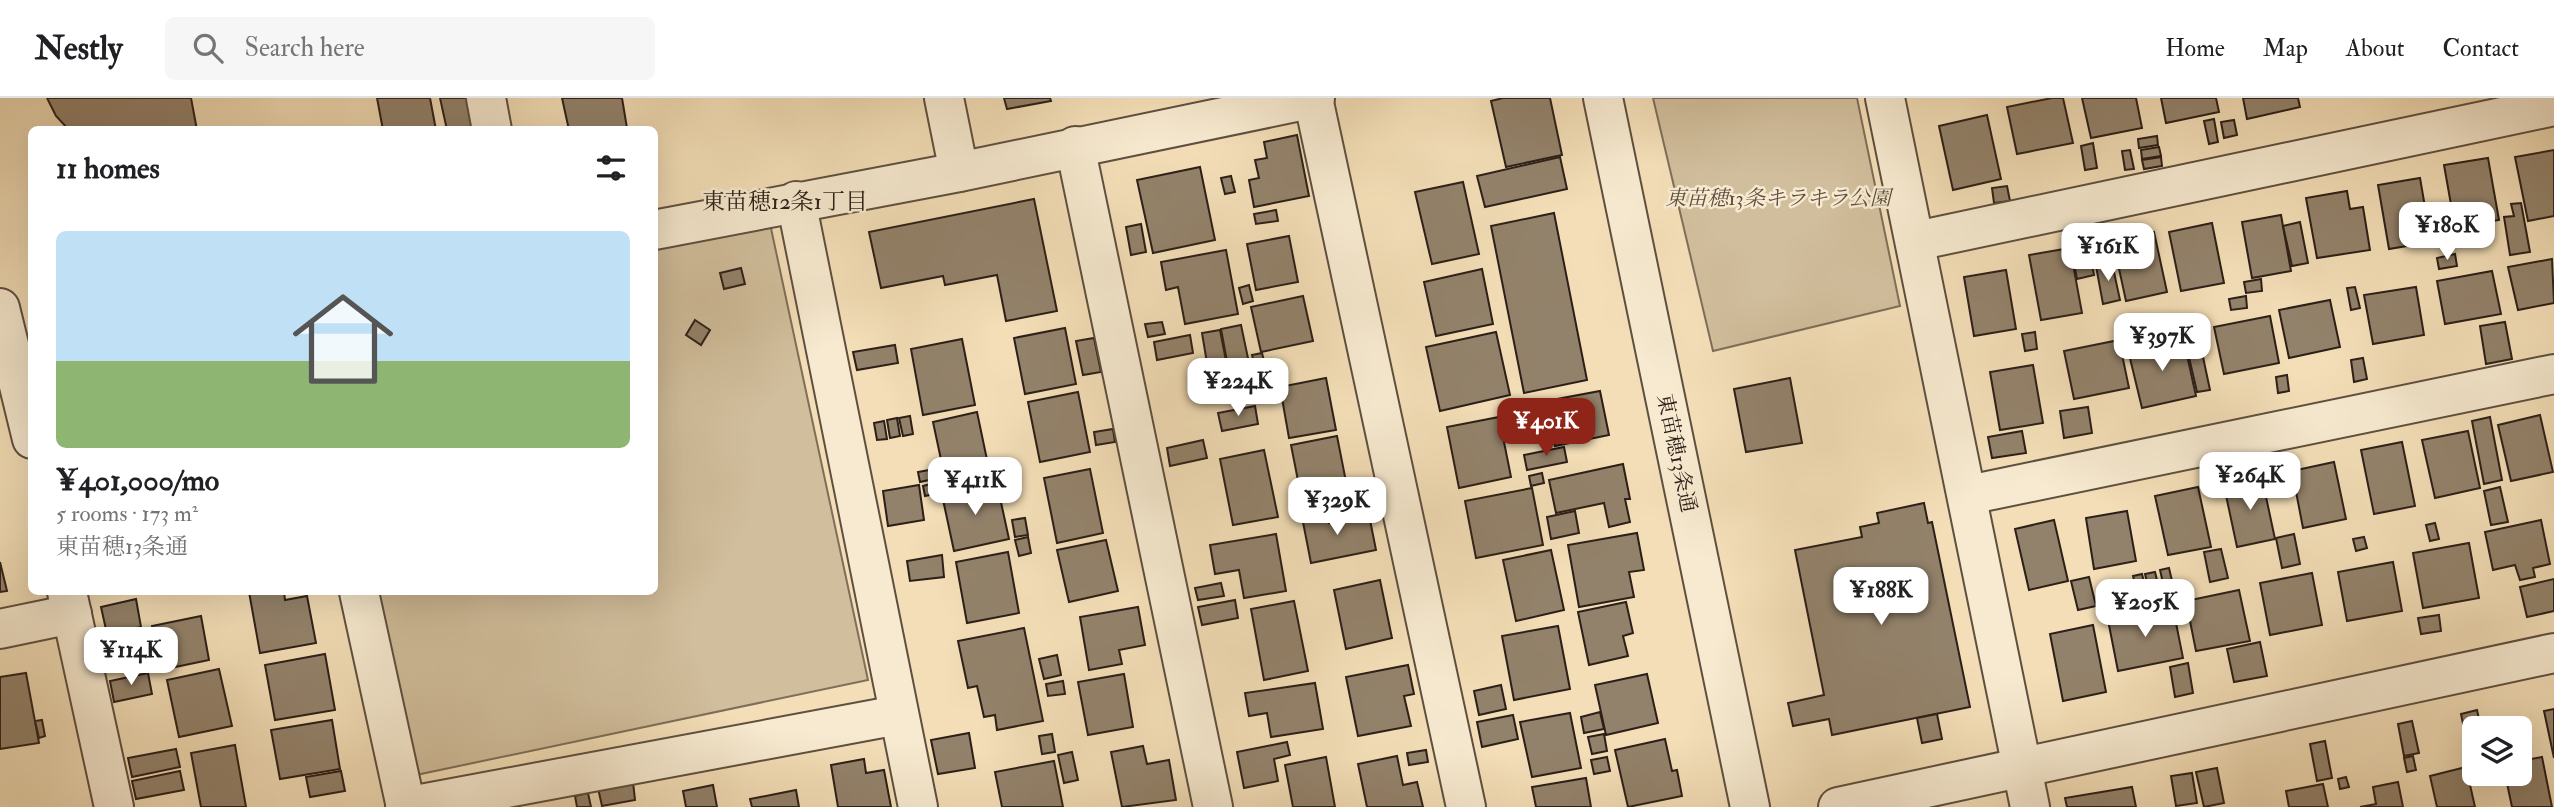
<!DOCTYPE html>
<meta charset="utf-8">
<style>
body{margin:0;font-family:"IM FELL Double Pica","Noto Serif JP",serif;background:#f6f6f6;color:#202124;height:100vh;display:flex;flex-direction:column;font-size:26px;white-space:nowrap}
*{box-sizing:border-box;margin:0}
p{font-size:23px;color:#757577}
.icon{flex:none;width:38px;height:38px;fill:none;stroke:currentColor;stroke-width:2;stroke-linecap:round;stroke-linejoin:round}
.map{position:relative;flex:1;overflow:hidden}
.side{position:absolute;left:28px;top:28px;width:630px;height:469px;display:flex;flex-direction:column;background:#fff;border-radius:10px;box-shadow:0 7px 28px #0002}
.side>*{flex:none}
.fabs{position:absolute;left:2462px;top:618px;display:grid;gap:14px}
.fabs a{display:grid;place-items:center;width:70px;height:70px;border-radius:10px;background:#fff;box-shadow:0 7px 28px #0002;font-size:35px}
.price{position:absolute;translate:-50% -60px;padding:0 16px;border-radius:14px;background:#fff;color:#222;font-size:23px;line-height:46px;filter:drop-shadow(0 2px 4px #0008)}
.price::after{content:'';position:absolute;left:50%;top:42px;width:21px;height:16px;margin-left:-10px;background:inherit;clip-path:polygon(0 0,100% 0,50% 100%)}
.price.active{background:#8f2418;color:#fff}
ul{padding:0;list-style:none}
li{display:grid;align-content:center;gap:14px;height:371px;padding:0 28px}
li+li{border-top:2px solid #e0e0e0}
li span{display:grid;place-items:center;height:217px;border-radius:10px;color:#555}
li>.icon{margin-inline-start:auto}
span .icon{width:126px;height:126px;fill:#fffc;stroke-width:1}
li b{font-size:30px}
h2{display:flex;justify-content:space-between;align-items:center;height:84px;padding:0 28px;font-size:30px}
header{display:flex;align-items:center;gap:42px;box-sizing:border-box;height:98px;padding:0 35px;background:#fff;border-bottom:2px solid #e0e0e0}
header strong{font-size:33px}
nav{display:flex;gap:38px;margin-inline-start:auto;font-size:24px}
.search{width:490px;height:63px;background:#f6f6f6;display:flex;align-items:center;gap:18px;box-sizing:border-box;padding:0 24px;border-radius:10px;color:#757577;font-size:26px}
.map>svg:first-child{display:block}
.green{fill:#d1be9c;stroke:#7e6e5a;stroke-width:2}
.building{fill:#93826b;stroke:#2c1f18;stroke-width:2}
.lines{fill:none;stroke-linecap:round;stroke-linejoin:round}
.minor-casing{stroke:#5e4f40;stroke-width:42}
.tertiary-casing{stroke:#5e4f40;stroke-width:42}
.minor{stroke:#f7ead0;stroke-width:38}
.tertiary{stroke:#f7ead0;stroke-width:38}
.labels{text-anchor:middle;stroke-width:5;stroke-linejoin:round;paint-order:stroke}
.park-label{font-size:21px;font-style:italic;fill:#5e4f40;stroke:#f7ead0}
.street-label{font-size:21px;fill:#2c1f18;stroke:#f7ead0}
.neighbourhood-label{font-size:23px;fill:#2c1f18;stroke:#f7ead0}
</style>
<header>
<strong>Nestly</strong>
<div class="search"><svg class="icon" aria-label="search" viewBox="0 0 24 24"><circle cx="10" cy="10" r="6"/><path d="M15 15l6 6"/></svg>Search here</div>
<nav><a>Home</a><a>Map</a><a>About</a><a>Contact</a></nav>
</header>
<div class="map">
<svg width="2554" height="709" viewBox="0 0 2554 709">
<rect width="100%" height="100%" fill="#f3deb7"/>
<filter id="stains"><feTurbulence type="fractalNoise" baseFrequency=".00286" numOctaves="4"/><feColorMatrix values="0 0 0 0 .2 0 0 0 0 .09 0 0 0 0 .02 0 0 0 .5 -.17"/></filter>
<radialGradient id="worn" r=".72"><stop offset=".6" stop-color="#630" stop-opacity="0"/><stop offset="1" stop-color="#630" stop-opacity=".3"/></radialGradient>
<!-- green -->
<g class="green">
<path d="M1653,0H1857L1900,208L1713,253Z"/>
<path d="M769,121L868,582L416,677L377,494H654L655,145Z"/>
</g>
<!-- building -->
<g class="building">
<path d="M47,0H191L197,32H69L56,18Z"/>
<path d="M377,0H430L436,32H383Z"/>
<path d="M440,0H469L475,28L447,32Z"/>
<path d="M562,0H622L627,30L569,32Z"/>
<path d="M1004,0H1050L1051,3L1007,11Z"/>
<path d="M1503,0H1550L1562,57L1506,69L1491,3Z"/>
<path d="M2052,0H2063L2073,45L2017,56L2007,9Z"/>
<path d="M2082,0H2136L2142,30L2091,40Z"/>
<path d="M2161,0H2216L2219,14L2166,25Z"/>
<path d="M2243,0H2298L2300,9L2247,21Z"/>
<path d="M1987,17L2001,81L1953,92L1939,28Z"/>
<path d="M2214,21L2218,44L2209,46L2204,23Z"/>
<path d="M2234,22L2237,37L2224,40L2221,24Z"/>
<path d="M1297,37L1309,98L1254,109L1249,82L1259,80L1255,62L1267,60L1264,44Z"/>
<path d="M2157,38L2158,47L2139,50L2138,41Z"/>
<path d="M2093,45L2097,70L2085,72L2081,48Z"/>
<path d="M2159,49L2161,58L2142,61L2141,52Z"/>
<path d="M2130,52L2134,71L2125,72L2122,53Z"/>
<path d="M2554,52V118L2528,123L2515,59Z"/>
<path d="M1560,59L1567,91L1485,109L1477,78Z"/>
<path d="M2161,59L2162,68L2144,71L2142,62Z"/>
<path d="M2488,60L2499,122L2455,129L2444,67Z"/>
<path d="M1200,69L1215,142L1153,155L1137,82Z"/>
<path d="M1231,78L1235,94L1225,96L1221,80Z"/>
<path d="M2420,80L2431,144L2389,151L2378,87Z"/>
<path d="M1463,84L1479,156L1432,166L1415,94Z"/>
<path d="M2007,88L2010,103L1994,105L1992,90Z"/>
<path d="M2347,93L2350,111L2363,109L2370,152L2317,160L2306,100Z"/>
<path d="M1034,101L1057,213L1006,223L997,177L945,187L943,178L881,190L869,134Z"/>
<path d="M2521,105L2530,154L2510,157L2504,119L2514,118L2511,106Z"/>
<path d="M1276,112L1278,123L1256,126L1254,116Z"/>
<path d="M1554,115L1587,282L1524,295L1491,128Z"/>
<path d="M2281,117L2291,173L2252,180L2242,124Z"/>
<path d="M2300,124L2308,165L2292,168L2283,128Z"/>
<path d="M2212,125L2224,185L2181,193L2169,134Z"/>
<path d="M1141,126L1146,154L1131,157L1126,129Z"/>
<path d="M2154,134L2167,194L2126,203L2113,143Z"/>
<path d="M1289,138L1298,184L1256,192L1247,146Z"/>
<path d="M2087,140L2094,177L2077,181L2070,144Z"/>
<path d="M2070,150L2082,215L2041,222L2029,157Z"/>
<path d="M1226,152L1238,216L1185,226L1178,189L1166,192L1161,164Z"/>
<path d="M2455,156L2457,168L2439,171L2437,160Z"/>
<path d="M2552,161L2554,205L2518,212L2508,169Z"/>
<path d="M2112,165L2120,202L2103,206L2096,168Z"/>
<path d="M741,170L745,186L724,191L720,175Z"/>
<path d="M1482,171L1493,226L1436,238L1424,184Z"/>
<path d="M2006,172L2016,231L1974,238L1964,179Z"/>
<path d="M2492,173L2501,216L2445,226L2437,183Z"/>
<path d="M2261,181L2262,193L2246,195L2244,184Z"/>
<path d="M1249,187L1253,203L1243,206L1239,190Z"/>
<path d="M2355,189L2360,210L2351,212L2347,190Z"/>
<path d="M2416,189L2424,237L2373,246L2364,197Z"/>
<path d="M1303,198L1313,243L1261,254L1251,209Z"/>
<path d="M2246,198L2247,210L2231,212L2229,201Z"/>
<path d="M2330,202L2340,249L2289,260L2279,212Z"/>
<path d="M2270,218L2279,265L2224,276L2214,229Z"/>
<path d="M2144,220L2147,231L2128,236L2125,225Z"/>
<path d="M695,222L710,232L701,247L686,237Z"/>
<path d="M1162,224L1165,236L1148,239L1145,226Z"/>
<path d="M2505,224L2512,261L2486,266L2480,228Z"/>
<path d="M2196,226L2210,292L2197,294L2182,229Z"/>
<path d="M1241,227L1249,265L1228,269L1221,231Z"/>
<path d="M1065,230L1076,286L1025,296L1014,240Z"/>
<path d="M1220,232L1227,268L1208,271L1202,235Z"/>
<path d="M1496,234L1510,297L1440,313L1426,249Z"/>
<path d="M2035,234L2037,251L2025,253L2022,236Z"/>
<path d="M1190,237L1193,255L1157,262L1154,244Z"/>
<path d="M2183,239L2196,298L2142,310L2128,252Z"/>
<path d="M1094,240L1101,274L1083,277L1076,243Z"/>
<path d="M962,241L975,307L923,317L911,251Z"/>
<path d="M2119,242L2129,290L2074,301L2064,253Z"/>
<path d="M895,247L898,265L857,272L853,254Z"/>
<path d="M1262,255L1266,271L1256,273L1252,257Z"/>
<path d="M2363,260L2367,281L2354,284L2351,262Z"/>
<path d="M2033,267L2043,325L2000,332L1990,274Z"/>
<path d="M2287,277L2289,293L2278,295L2276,279Z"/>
<path d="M1326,280L1336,332L1289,340L1280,289Z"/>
<path d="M1790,280L1802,345L1746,354L1734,291Z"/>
<path d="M1600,293L1609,337L1555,348L1546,303Z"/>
<path d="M1078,294L1090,354L1040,364L1028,304Z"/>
<path d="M1255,308L1258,326L1222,333L1218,315Z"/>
<path d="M2088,309L2092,335L2064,340L2060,313Z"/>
<path d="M977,314L990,376L946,385L933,324Z"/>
<path d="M2540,317L2553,374L2511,383L2498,327Z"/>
<path d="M910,318L913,336L903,338L899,320Z"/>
<path d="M1499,319L1511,379L1459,390L1447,329Z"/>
<path d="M2490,319L2502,382L2484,386L2472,323Z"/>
<path d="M897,320L900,338L890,340L887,322Z"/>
<path d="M884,323L887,341L877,342L874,325Z"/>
<path d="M1113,331L1115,344L1096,347L1094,334Z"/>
<path d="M2022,333L2026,355L1992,360L1988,339Z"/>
<path d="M2468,333L2480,390L2435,400L2422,342Z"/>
<path d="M1337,338L1349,399L1303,408L1291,347Z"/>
<path d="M1203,342L1207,360L1170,368L1167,350Z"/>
<path d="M2402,344L2415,408L2374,416L2361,352Z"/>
<path d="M1564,349L1567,364L1527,372L1524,357Z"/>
<path d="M1264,352L1278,419L1233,427L1220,361Z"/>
<path d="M2334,364L2346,421L2303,430L2292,373Z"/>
<path d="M1623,366L1630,401H1625L1630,424L1609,429L1604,405L1556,415L1549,382Z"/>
<path d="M935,371L938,380L920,384L918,374Z"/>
<path d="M1090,371L1103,435L1057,445L1044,380Z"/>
<path d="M1542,375L1544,385L1531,388L1529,378Z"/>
<path d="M2262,380L2275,441L2237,449L2224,388Z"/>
<path d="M941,383L943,394L925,398L923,388Z"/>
<path d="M997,386L1009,441L954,453L942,397Z"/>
<path d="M919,387L924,422L888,428L883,393Z"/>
<path d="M2198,389L2211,449L2168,457L2155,398Z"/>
<path d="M2500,389L2508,424L2491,427L2484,393Z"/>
<path d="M1532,390L1543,447L1476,460L1465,403Z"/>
<path d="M1924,405L1928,425L1932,424L1970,609L1832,637L1829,621L1793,628L1788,605L1824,597L1795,452L1862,439L1860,429L1879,425L1877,415Z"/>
<path d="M1575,413L1579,435L1551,441L1547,419Z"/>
<path d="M2127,413L2136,463L2094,471L2086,420Z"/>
<path d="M1327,414L1329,425L1369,417L1376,452L1311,465L1302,419Z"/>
<path d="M1025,420L1028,437L1015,439L1012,422Z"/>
<path d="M2054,422L2068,483L2029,492L2015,431Z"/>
<path d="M2541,422L2550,466L2533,470L2535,479L2520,482L2515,467L2493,472L2485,434Z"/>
<path d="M2435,425L2439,441L2430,443L2426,427Z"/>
<path d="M1637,435L1644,472L1629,474L1634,499L1579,509L1568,447Z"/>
<path d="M1276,436L1286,493L1244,500L1239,472L1215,476L1210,447Z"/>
<path d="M2294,436L2300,466L2282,470L2276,440Z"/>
<path d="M1028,439L1031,455L1019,458L1015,442Z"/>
<path d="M2364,439L2367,450L2356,453L2353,441Z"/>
<path d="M1106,442L1118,493L1069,504L1057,452Z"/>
<path d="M2469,445L2479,500L2423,510L2413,455Z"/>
<path d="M2221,451L2228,480L2210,484L2204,454Z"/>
<path d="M1551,452L1564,512L1516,523L1503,462Z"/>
<path d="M1008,454L1019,515L967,525L956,464Z"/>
<path d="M942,457L944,479L910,483L907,463Z"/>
<path d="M0,464L7,493L0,494Z"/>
<path d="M2393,464L2402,513L2347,523L2338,474Z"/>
<path d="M2169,470L2173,487L2164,489L2160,472Z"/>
<path d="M2155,474L2159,490L2149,492L2145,476Z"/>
<path d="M2312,475L2322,527L2270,537L2260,485Z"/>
<path d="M2142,476L2146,493L2137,495L2133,478Z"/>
<path d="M2089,479L2096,508L2078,512L2071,483Z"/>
<path d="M2554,481V513L2527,519L2520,489Z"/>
<path d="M1380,482L1392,540L1346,551L1334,492Z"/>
<path d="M1221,485L1224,498L1198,502L1195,490Z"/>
<path d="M2239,492L2250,543L2196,553L2186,503Z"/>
<path d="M249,494H284L285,502L307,498L316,545L260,555Z"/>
<path d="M136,501L141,529L107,536L101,509Z"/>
<path d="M1235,502L1238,520L1202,527L1198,509Z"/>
<path d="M1294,503L1308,573L1264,582L1251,511Z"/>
<path d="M1626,504L1633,535L1623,538L1628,558L1589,567L1578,514Z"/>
<path d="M1138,509L1145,547L1119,552L1122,566L1089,572L1080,519Z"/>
<path d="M2173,510L2183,560L2118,573L2108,522Z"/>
<path d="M2439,517L2441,533L2421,536L2418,520Z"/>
<path d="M201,518L209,562L161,572L152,528Z"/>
<path d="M2093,527L2106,594L2063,603L2050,536Z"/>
<path d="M1558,528L1570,591L1514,602L1502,538Z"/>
<path d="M1024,530L1043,623L997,632L995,617L984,619L977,588L968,590L958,543Z"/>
<path d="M2260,544L2267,578L2234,584L2227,551Z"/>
<path d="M325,556L335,612L275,622L265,567Z"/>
<path d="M1057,557L1061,577L1044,581L1039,561Z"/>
<path d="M144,558L147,573L131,575L128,561Z"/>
<path d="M2188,565L2193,595L2175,599L2170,569Z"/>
<path d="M1408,567L1414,596L1404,598L1411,628L1358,638L1346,579Z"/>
<path d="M219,571L232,628L179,639L167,582Z"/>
<path d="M26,575L39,645L0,651V579Z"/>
<path d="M148,575L152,596L114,604L110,583Z"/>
<path d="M1124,576L1133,629L1088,637L1078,584Z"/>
<path d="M1647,576L1658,625L1606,637L1595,587Z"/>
<path d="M1063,583L1065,596L1048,598L1046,586Z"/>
<path d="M1315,585L1323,631L1271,639L1267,615L1249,618L1245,595Z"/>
<path d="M1501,587L1506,611L1479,617L1474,593Z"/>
<path d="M2554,611V660L2544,613Z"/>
<path d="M2477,612L2481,630H2474V649L2468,650L2461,616Z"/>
<path d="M1600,614L1604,631L1584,635L1581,619Z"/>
<path d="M1570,615L1581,670L1532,679L1520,624Z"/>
<path d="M1937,616L1942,641L1922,645L1917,620Z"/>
<path d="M1513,617L1518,641L1482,649L1477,624Z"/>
<path d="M42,622L45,638L39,640L35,623Z"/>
<path d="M332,622L340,671L280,681L271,632Z"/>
<path d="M2412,623L2419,655L2404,658L2398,626Z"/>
<path d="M969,635L975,670L938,676L931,642Z"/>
<path d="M1052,636L1055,654L1042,656L1039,638Z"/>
<path d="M1604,636L1607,653L1592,656L1588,639Z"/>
<path d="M1665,641L1672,673L1677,672L1682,698L1628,709L1615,652Z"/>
<path d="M2325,643L2332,680L2317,683L2310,646Z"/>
<path d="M1287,644L1290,657L1274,661L1278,683L1244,690L1237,654Z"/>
<path d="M235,647L246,709H201L191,655Z"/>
<path d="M1143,648L1147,666L1169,662L1176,702L1122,709L1111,654Z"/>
<path d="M176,651L180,669L132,679L128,660Z"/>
<path d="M1426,652L1428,664L1409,667L1407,655Z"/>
<path d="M1072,654L1078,682L1064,685L1058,657Z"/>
<path d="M1397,658L1403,687L1417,684L1423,709H1367L1358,666Z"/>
<path d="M2413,658L2416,672L2407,674L2404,660Z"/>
<path d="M1326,659L1335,709H1293L1285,667Z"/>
<path d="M1607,659L1610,673L1594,676L1591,662Z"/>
<path d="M2542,659L2552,709H2512L2505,676H2520V663Z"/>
<path d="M864,661L866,675L884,672L891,709H838L831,667Z"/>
<path d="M1054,663L1063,709H1002L995,674Z"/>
<path d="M2466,669L2475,709H2437L2430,678Z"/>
<path d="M2217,670L2224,705L2204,709L2196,674Z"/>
<path d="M180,673L184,692L136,701L132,683Z"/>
<path d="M341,673L345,693L310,699L306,679Z"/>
<path d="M2192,675L2197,705L2176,708L2171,678Z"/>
<path d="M2346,679L2349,689L2340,691L2338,681Z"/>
<path d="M1586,680L1591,709H1536L1532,689Z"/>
<path d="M633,684L635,702L602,708L598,690Z"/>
<path d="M2398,684L2403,709H2360L2376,706L2373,689Z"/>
<path d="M2323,686L2328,709H2289L2286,693Z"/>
<path d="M713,687L717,709H686L683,693Z"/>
<path d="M2132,689L2136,709H2067L2065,700Z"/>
<path d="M796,692L799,709H752L750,701Z"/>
<path d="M588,695L591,709H577L575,698Z"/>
</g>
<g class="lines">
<defs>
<g id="minor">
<path d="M486,0L492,32"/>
<path d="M944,0L959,74"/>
<path d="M1313,0L1466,709"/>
<path d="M1885,0L2030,709"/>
<path d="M1075,48L1213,709"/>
<path d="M796,103L918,709"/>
<path d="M654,132L959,74L1315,0"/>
<path d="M1916,143L2554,8"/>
<path d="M0,210L32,341"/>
<path d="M1968,397L2554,276"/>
<path d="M67,494L114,709"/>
<path d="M359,494L406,709"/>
<path d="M0,531L72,516"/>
<path d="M405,709L898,617"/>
<path d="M1838,709L2554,555"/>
</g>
<path id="tertiary" d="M1603,0L1750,709"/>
</defs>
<!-- minor casing -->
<use href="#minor" class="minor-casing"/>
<!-- tertiary casing -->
<use href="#tertiary" class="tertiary-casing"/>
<!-- minor -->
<use href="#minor" class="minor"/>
<!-- tertiary -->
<use href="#tertiary" class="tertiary"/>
</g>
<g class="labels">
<!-- park labels -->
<g class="park-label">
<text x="1778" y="107">東苗穂13条キラキラ公園</text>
</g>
<!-- street labels -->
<g class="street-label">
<text transform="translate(1677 355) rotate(78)" y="7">東苗穂13条通</text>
</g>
<!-- neighbourhood labels -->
<g class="neighbourhood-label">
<text x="785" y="111">東苗穂12条1丁目</text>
</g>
</g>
<rect width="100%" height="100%" filter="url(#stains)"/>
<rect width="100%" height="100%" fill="url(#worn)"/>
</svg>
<div class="fabs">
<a><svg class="icon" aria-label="layers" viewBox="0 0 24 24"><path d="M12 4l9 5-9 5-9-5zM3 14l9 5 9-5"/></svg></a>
</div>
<b class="price" style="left:2447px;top:164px">¥180K</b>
<b class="price" style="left:2108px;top:185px">¥161K</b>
<b class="price" style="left:2162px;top:275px">¥397K</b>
<b class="price" style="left:1238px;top:320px">¥224K</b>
<b class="price active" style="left:1546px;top:360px">¥401K</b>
<b class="price" style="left:2250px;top:414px">¥264K</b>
<b class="price" style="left:975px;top:419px">¥411K</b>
<b class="price" style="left:1337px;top:439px">¥329K</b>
<b class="price" style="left:1881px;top:529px">¥188K</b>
<b class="price" style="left:2145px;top:541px">¥205K</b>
<b class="price" style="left:131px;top:589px">¥114K</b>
<section class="side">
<h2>11 homes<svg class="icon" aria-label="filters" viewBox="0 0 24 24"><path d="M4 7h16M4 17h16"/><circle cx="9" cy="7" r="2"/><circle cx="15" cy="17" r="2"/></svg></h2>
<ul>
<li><span style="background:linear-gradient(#bfe0f5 60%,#8fb573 0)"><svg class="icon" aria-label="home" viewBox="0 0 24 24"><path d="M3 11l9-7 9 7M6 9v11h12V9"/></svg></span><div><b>¥401,000/mo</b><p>5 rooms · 173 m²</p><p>東苗穂13条通</p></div></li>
</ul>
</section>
</div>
